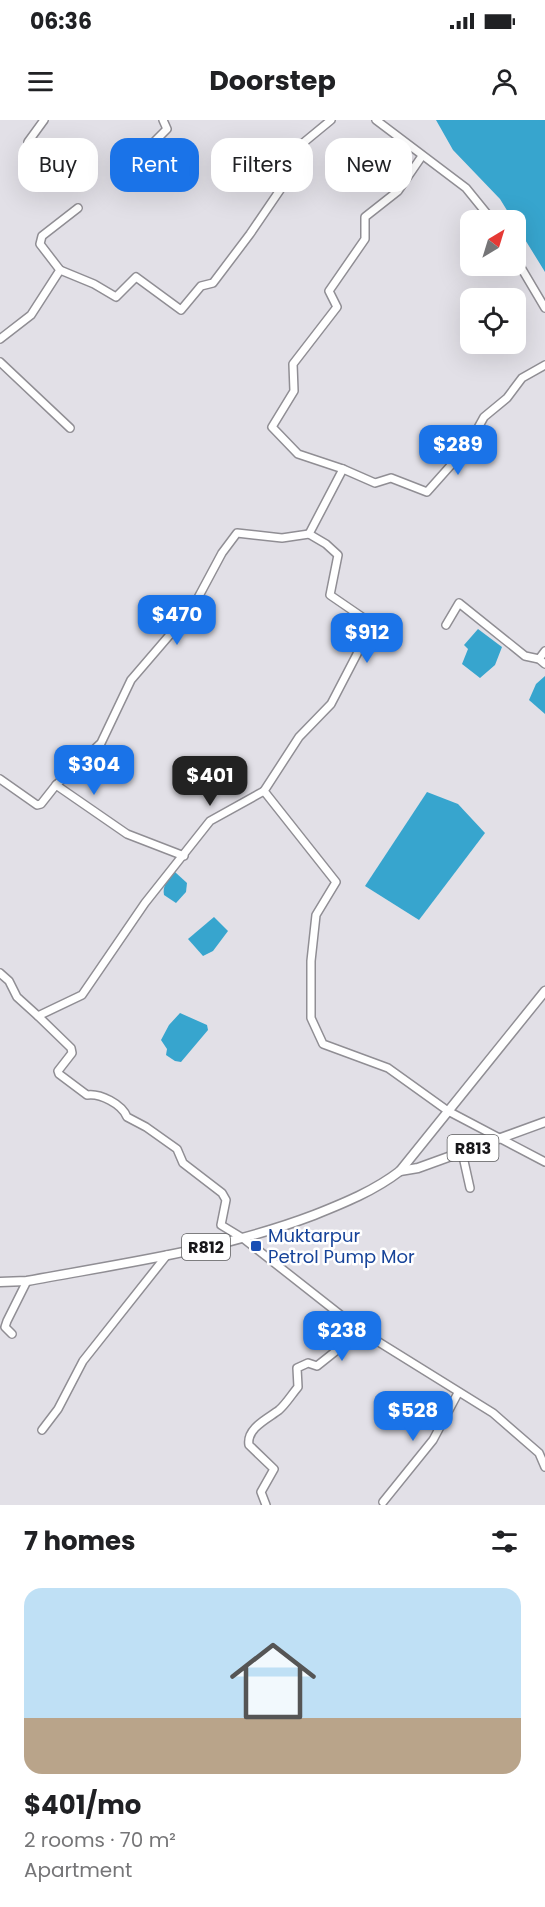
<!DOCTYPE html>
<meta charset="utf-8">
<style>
body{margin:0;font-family:Poppins,sans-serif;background:#f2f2f2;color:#202124;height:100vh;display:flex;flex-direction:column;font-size:22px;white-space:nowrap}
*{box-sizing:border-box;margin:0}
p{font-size:20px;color:#757577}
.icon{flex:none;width:33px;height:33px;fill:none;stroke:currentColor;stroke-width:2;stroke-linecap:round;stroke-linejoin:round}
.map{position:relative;height:1385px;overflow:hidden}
.details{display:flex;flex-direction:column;background:#fff;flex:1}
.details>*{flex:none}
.top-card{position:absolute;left:18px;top:18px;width:510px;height:54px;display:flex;gap:12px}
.needle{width:39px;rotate:38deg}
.buttons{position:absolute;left:460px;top:90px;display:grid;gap:12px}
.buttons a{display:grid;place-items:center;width:66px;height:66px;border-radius:12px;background:#fff;box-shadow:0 6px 24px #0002;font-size:30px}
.price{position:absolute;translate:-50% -51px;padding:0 14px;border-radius:12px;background:#1a73e8;color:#fff;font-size:20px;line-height:39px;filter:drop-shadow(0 2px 3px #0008)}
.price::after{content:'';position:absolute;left:50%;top:36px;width:18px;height:14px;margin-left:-9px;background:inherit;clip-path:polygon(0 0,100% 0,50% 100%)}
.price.on{background:#222;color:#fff}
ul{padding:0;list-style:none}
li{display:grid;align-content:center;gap:12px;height:318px;padding:0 24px}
li span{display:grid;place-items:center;height:186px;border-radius:18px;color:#555}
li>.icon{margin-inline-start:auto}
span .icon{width:108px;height:108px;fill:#fffc;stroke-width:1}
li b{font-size:26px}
h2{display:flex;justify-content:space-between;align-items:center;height:72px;padding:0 24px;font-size:26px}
.tag{padding:0 21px;border-radius:18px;background:#fff;box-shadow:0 6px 24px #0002;font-size:21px;line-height:54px}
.tag.on{background:#1a73e8;color:#fff}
.status{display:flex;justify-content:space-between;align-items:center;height:42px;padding:0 30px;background:#fff;direction:ltr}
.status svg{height:16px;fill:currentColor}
header{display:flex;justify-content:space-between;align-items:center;height:78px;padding:0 24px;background:#fff;font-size:27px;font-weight:700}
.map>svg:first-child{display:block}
.water{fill:#37a5ce}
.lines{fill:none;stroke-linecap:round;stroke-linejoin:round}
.minor-casing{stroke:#908e94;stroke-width:10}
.major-casing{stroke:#908e94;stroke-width:11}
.minor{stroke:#fff;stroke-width:7}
.major{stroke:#fff;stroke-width:8}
.transit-dot{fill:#1a4fb4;stroke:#fff;stroke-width:2}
.labels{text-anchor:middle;stroke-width:5;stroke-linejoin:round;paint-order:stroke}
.shield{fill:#fff;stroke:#5d5d5f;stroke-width:1.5}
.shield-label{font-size:16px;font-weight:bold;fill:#18171a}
.transit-label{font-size:18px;fill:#164399;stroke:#fff;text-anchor:start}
</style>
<div class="status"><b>06:36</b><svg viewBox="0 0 49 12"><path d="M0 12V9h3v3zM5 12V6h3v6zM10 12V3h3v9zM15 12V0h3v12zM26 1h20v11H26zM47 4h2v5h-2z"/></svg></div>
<header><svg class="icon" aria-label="menu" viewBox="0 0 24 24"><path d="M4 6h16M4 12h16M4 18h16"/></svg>Doorstep<svg class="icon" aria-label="person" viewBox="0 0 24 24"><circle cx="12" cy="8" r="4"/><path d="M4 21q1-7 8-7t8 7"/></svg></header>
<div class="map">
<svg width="545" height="1385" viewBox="0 0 545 1385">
<rect width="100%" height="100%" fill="#e2e0e7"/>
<!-- water -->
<g class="water">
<path d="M436,0H545V152L500,79L453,30Z"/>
<path d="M478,509L502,527L495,545L480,558L462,544L468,529L464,525Z"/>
<path d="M545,556V594L529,580L536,564Z"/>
<path d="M427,672L458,684L485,713L419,800L365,766Z"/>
<path d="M175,752L187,763L186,772L176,783L164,775C162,766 168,758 175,752Z"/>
<path d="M214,797L228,811L213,831L203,836L188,819Z"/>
<path d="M180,893L207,905L208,910L181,942L175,941L166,935L167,929L161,920L169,905Z"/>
</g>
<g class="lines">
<defs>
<g id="minor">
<path d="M376,0L466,68L492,100"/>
<path d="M28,22L44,0"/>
<path d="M422,36L398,71L365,97V119L329,171L337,187L293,244L294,271L272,307L298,334L343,349L309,414L326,424L338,435L330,475L365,499L366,503L357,534L331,584L299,617L264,671L336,762L316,795L311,841V898L323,924L388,948L448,991L545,1042"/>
<path d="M128,48L167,9L163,0"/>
<path d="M516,139L545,188"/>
<path d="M60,150L94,164L116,177L136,157L181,190L201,166L213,163L250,114L280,70L283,53L297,28L331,0"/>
<path d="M0,219L31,195L60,150L40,124L42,116L78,88"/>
<path d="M0,242L70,308"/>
<path d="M343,349L375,363L391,358L427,372L468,326L484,297L507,278L522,258L545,245"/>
<path d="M446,505L459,483L525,536L539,539L545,544"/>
<path d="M539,539L545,531"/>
<path d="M0,659L37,685L41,684L56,665L127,714L184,736"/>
<path d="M56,665L101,623L131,560L192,489L222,433L237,413L282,418L309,414"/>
<path d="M0,853L9,861L17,877L38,896L82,875L145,783L210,701L264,671"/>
<path d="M38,896L71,928L72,933L58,951L59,954L87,975C100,973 122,984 127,997L146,1007L177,1029L183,1043L222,1073L226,1080L221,1105L244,1119L361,1211L493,1293L539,1333L545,1347"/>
<path d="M462,1032L470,1068"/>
<path d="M12,1214L5,1207L7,1201L27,1161"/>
<path d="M42,1310L58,1289L83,1241L167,1135"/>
<path d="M383,1382L433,1320L458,1273"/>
<path d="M266,1385L261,1372L274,1349L249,1325C246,1308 269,1298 279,1290C286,1284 292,1274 298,1267L297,1248L308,1243L317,1246L361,1211"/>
</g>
<g id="major">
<path d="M400,1051L418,1048L545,1002"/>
<path d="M0,1162L27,1161C124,1143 222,1130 314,1095C344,1083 374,1071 400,1051L545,871"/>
</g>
</defs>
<!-- minor casing -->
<use href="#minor" class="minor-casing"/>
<!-- major casing -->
<use href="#major" class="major-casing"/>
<!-- minor -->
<use href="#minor" class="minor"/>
<!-- major -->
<use href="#major" class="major"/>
</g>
<!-- markers -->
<rect class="transit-dot" x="250" y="1120" width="12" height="12" rx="3"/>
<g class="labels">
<!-- shield labels -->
<g class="shield">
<rect x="447.5" y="1015" width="51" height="26" rx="4.5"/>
<rect x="182" y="1114" width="48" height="26" rx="4.5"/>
</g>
<g class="shield-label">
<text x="473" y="1034">R813</text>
<text x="206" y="1133">R812</text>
</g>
<!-- transit labels -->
<g class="transit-label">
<text x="268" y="1122">Muktarpur<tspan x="268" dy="21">Petrol Pump Mor</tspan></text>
</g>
</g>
</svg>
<div class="buttons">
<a><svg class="needle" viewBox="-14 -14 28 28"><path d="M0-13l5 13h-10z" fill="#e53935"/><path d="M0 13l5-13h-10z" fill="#757577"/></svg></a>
<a><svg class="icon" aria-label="locate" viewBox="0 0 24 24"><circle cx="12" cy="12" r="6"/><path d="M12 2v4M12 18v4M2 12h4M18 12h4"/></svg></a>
</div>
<b class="price" style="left:458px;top:356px">$289</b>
<b class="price" style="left:177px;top:526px">$470</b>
<b class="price" style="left:367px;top:544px">$912</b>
<b class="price" style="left:94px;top:676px">$304</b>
<b class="price on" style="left:210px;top:687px">$401</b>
<b class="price" style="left:342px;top:1242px">$238</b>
<b class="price" style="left:413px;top:1322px">$528</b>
<div class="top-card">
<a class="tag">Buy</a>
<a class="tag on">Rent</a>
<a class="tag">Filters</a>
<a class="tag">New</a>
</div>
</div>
<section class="details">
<h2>7 homes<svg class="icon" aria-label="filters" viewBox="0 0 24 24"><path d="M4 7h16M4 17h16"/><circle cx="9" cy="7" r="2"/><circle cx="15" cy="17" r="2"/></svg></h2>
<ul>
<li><span style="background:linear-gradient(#bfe0f5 70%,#b9a48a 0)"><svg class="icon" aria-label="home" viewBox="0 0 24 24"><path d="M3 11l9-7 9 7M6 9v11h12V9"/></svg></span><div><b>$401/mo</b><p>2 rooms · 70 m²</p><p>Apartment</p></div></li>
</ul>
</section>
